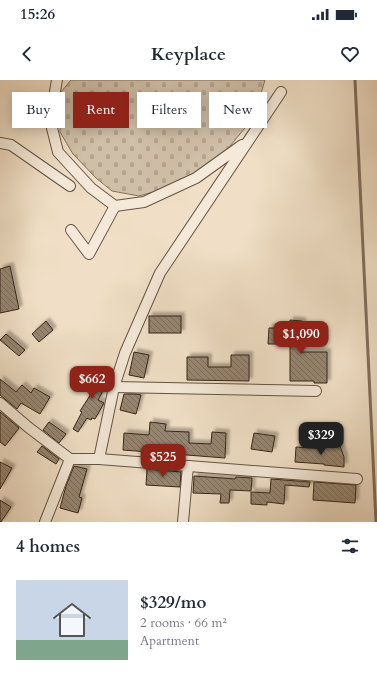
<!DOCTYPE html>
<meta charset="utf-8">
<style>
body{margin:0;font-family:Cardo,serif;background:#f2f2f3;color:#1f2937;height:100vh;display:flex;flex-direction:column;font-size:15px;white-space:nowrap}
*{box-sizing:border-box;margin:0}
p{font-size:13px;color:#747a83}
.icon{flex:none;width:22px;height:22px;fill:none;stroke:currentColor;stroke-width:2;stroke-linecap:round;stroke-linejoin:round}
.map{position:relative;height:442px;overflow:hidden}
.panel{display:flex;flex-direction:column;background:#fff;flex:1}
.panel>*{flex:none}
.top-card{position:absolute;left:12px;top:12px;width:353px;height:36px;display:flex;gap:8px}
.price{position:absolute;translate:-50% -34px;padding:0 9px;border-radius:8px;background:#8f2418;color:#fff;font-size:13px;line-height:26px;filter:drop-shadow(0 1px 2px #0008)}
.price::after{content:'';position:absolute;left:50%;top:24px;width:12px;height:9px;margin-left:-6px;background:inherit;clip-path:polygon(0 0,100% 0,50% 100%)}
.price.current{background:#222;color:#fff}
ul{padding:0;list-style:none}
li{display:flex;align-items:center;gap:12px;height:100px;padding:0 16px}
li+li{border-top:1px solid #e0e1e3}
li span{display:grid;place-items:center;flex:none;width:112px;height:80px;border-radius:0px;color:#555}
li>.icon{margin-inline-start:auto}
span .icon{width:48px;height:48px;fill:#fffc;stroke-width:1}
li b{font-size:17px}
h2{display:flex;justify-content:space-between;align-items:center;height:48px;padding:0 16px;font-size:17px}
.chip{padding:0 14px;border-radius:0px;background:#fff;box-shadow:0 2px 10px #0003;font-size:14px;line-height:36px}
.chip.current{background:#8f2418;color:#fff}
.status{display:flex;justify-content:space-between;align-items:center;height:28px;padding:0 20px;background:#fff;direction:ltr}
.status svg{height:11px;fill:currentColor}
header{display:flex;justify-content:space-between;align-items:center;height:52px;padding:0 16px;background:#fff;font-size:18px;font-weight:600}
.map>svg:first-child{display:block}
.cemetery{fill:url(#cemetery-stones);stroke:#827260}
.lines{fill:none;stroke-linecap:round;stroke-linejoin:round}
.stream{stroke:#7f6f5d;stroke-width:3}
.building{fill:url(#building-back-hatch);stroke:#352518;filter:url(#shadow)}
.minor-casing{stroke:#645444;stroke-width:12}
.minor{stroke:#f5eada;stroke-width:10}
</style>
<div class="status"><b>15:26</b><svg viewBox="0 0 49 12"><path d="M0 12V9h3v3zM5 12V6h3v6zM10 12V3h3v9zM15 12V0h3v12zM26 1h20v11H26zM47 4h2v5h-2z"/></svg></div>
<header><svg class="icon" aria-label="back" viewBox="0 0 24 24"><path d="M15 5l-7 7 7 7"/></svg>Keyplace<svg class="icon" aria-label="heart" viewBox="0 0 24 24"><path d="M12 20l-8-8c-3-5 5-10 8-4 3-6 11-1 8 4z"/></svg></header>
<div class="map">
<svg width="377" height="442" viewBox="0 0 377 442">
<defs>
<pattern id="cemetery-stones" width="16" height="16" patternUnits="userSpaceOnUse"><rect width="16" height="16" fill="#d0bfa8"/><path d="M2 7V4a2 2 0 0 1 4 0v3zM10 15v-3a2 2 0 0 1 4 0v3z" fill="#b3a490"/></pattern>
<pattern id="building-back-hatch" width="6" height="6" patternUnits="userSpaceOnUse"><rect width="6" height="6" fill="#968672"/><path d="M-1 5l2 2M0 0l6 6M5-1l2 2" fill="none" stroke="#7b6d5d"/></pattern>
<filter id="shadow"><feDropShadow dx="3.5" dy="-3.5" stdDeviation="1" flood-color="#0004"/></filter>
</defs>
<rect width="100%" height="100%" fill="#f0dfc6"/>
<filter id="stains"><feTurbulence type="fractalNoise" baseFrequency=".005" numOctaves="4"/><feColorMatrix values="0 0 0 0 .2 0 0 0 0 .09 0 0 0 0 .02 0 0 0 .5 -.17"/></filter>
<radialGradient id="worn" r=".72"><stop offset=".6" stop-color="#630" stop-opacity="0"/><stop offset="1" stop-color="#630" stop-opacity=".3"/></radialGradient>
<!-- cemetery -->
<path class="cemetery" d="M71,0H265L254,37L226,71L177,105L139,116L112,111L96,98L73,74L60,52L61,12Z"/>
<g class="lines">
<!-- stream -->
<path class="stream" d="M355,0L376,442"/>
</g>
<!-- building -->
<g class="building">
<path d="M10,186L19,229L0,233V189Z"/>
<rect x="149" y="236" width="32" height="17"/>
<path d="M290,240L302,241V272H327V303H314V301H290V264H268L269,248H290Z"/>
<path d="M46,241L53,250L39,262L32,254Z"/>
<path d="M6,254L25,270L19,276L0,260Z"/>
<path d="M134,272L149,275L144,298L129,295Z"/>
<path d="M231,275H249V301L187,300V277H208V287H231Z"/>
<path d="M95,292L109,299L98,320L104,323L95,339L92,338L91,340L87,338L78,352L73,349L82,332L80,331L91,314L85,310Z"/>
<path d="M0,299L16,312L22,305L31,313L34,308L50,317L40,334L21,323L17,329L0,315Z"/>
<path d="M124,314H135L141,315L136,334L120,330Z"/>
<path d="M0,332L19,348L5,366L0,362Z"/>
<path d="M49,342L66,354L59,363L43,350Z"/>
<path d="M150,342L166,344L165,351L189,352V363L211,364L212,352L226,353L225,378L123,370L124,353L149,355Z"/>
<path d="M254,353L275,356L272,372L251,369Z"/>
<path d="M325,365L340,366L344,377V387L324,385V384L295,382L296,367L325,369Z"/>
<path d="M42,366L59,379L56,384L37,372Z"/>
<path d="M0,382L12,388L0,409Z"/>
<path d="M74,386L87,389L79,417L82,418L78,433L60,428L66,406Z"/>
<path d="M147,389L181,392L180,407L146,405Z"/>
<path d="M194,396L235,399L236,397L252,398L251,411L230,410L229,423H220L221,414L193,413Z"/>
<path d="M271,399L310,402L309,407L285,405L284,424L267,422V425L251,424V412L270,413Z"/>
<path d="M314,402L356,405L355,423L313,420Z"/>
<path d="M0,420L11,427L1,442H0Z"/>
</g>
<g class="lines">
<defs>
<g id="minor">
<path d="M57,0L50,40L58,72L91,108L115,126L144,122L196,98L242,65"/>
<path d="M0,63L11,65L70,106"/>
<path d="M71,150L89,174L115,126"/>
<path d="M114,307L316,311"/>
<path d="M0,323L28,347L70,379H99L357,399"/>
<path d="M99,379L114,307L125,273L160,193L281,12"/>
<path d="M45,442L70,379"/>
<path d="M183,442L188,386"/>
</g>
</defs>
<!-- minor casing -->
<use href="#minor" class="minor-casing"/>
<!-- minor -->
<use href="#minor" class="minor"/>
</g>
<rect width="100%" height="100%" filter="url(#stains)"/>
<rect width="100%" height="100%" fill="url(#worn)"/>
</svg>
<b class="price" style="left:301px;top:275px">$1,090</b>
<b class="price" style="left:92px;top:320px">$662</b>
<b class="price current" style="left:321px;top:376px">$329</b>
<b class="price" style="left:163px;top:398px">$525</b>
<div class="top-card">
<a class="chip">Buy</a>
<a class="chip current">Rent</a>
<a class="chip">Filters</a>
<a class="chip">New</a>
</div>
</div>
<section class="panel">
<h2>4 homes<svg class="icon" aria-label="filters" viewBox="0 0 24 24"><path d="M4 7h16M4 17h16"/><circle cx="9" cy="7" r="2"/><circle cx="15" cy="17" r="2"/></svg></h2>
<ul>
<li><span style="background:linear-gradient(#c9d6e8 75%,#7fa58c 0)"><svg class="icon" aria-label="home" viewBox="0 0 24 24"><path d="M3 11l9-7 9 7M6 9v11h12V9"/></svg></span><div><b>$329/mo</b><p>2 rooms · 66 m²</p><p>Apartment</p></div></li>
</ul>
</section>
